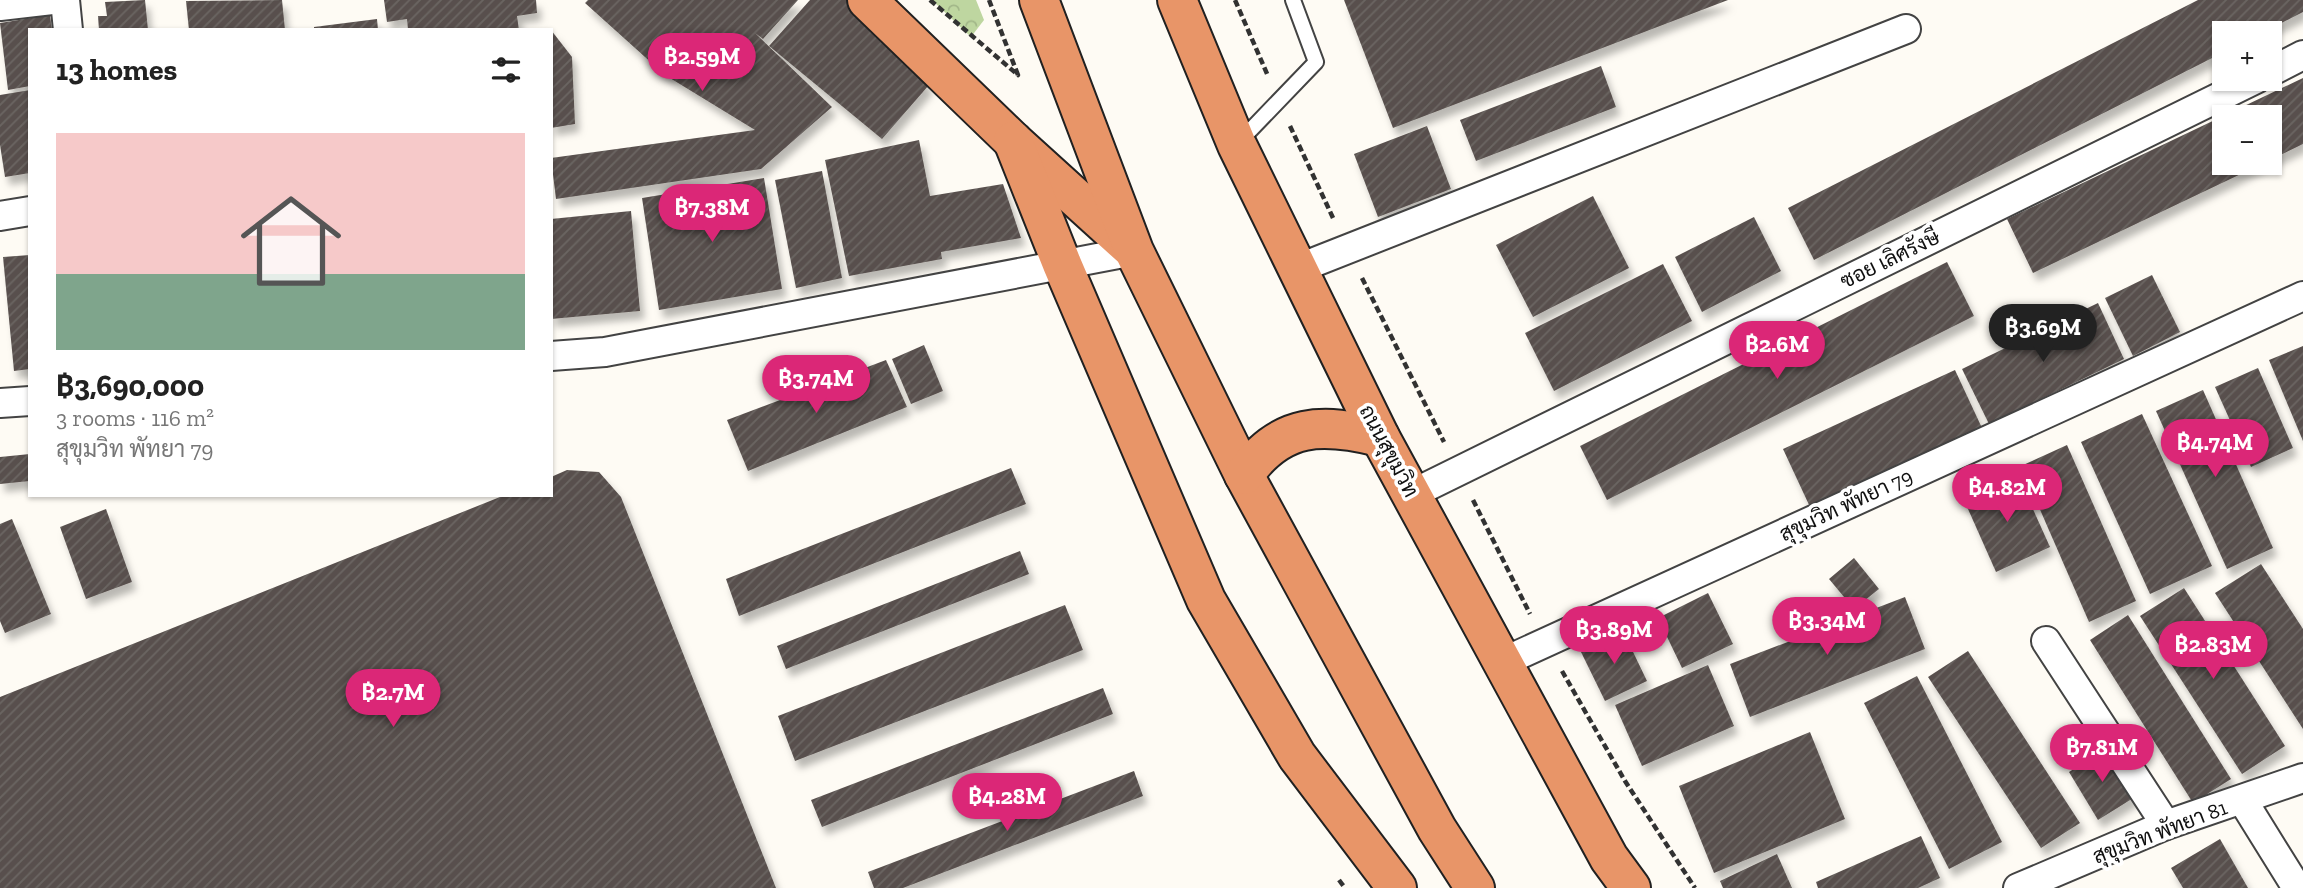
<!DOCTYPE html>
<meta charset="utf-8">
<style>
body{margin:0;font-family:"Zilla Slab",Sarabun,serif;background:#f6f6f6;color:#222;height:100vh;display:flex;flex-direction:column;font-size:26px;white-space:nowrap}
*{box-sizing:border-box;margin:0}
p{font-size:23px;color:#767676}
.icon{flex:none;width:38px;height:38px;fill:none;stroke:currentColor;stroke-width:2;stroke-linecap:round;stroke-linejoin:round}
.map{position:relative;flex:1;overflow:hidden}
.details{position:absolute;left:28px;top:28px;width:525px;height:469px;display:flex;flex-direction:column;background:#fff;border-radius:0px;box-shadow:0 2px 5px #0004}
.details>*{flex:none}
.buttons{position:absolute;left:2212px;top:21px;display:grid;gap:14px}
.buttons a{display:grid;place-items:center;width:70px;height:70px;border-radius:0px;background:#fff;box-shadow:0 2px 5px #0004;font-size:35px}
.price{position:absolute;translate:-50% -60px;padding:0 16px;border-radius:24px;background:#db2777;color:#fff;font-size:23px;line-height:46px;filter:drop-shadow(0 2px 4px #0008)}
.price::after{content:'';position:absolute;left:50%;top:42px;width:21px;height:16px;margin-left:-10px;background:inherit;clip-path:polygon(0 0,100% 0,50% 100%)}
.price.on{background:#222;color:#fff}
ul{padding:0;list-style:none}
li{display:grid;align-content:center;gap:14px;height:371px;padding:0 28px}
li+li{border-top:2px solid #e0e0e0}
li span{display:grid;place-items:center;height:217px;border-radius:0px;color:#555}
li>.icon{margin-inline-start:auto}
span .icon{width:126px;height:126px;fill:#fffc;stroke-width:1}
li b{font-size:30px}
h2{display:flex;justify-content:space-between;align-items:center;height:84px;padding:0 28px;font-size:30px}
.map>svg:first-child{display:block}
.forest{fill:url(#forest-crowns)}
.building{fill:url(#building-hatch);filter:url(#shadow)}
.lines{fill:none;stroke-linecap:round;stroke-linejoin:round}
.lane-casing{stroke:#434343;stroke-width:18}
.street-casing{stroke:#434343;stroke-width:32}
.highway-casing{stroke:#212121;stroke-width:42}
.path{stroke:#323232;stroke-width:4.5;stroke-dasharray:7 3.5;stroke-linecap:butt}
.lane{stroke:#fff;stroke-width:14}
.street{stroke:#fff;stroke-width:28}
.highway{stroke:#e89568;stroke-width:38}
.labels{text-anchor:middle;stroke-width:7;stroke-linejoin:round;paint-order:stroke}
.street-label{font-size:21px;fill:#101010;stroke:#fff}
</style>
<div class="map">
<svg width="2303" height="888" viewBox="0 0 2303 888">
<defs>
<pattern id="forest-crowns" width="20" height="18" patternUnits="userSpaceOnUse" patternTransform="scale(1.75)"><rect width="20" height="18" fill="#bed6a0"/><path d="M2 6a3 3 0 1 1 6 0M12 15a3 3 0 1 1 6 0" fill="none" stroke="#a2b789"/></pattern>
<pattern id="building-hatch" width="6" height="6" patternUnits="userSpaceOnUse" patternTransform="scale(1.75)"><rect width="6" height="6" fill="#58504d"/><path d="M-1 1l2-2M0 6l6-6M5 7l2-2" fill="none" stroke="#6b6562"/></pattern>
<filter id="shadow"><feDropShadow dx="4.5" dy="8" stdDeviation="3.5" flood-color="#0004"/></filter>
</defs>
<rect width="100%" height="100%" fill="#fefbf4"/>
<!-- forest -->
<path class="forest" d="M932,0H976L984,20L971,37Z"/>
<!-- building -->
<g class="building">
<path d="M145,0L148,30H99L98,16H107L105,2Z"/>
<path d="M282,0L285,30H189L186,1Z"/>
<path d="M384,0H536L537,13L517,16L519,30H408L407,19L387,22Z"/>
<path d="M588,0H798L763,39L755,33L832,107L761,169L556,199L551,158L755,130L665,75L585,3Z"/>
<path d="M810,0H847L929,85L882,139L769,46Z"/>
<path d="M1344,0H1728L1393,128Z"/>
<path d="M2198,0H2303V12L2262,33H2224V52L1814,260L1788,208Z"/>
<path d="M50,15L52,30H30V86L8,90L0,23Z"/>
<path d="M377,19L378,30H314V27Z"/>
<path d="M551,30L572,57L575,124L551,128Z"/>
<path d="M1601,66L1616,107L1476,161L1460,120Z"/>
<path d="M2303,78V144L2270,160V117H2224V163H2264L2033,273L2007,219Z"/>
<path d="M30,90V173L5,177L0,145V95Z"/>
<path d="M1427,126L1451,189L1378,217L1354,154Z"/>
<path d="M919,140L930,196L1003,184L1021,238L941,252L942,259L849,276L825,160Z"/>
<path d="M822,171L842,278L796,288L775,180Z"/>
<path d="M764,178L782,289L659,310L642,198Z"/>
<path d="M1593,196L1629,268L1533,317L1496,245Z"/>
<path d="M631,211L640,311L551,319V219Z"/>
<path d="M1754,217L1781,271L1702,312L1675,257Z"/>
<path d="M30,255V369L14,371L3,257Z"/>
<path d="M1947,262L1974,316L1607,500L1580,446Z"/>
<path d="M1663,264L1692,321L1554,391L1525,333Z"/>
<path d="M2152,275L2180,332L2133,356L2105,298Z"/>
<path d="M2098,303L2124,359L1989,424L1962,369Z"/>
<path d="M924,345L943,391L911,404L892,359Z"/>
<path d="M2303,346V441L2269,360Z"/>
<path d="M886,360L907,407L748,471L727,420Z"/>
<path d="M2258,368L2293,448L2251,467L2215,387Z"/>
<path d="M1955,370L1982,428L1810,507L1783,449Z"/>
<path d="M2203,390L2273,548L2227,569L2156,411Z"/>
<path d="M2142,414L2212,566L2150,594L2081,442Z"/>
<path d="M2067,445L2136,601L2089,622L2021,466Z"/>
<path d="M30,454V481L0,484V457Z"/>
<path d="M1011,468L1026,504L739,616L726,579Z"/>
<path d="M567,470L599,472L621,497L776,888H0V697L505,495H551V477Z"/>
<path d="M2018,476L2050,547L1996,572L1964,500Z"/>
<path d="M106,509L132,582L86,599L60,527Z"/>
<path d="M12,519L51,614L5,633L0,621V524Z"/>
<path d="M1020,551L1029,574L786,669L777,646Z"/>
<path d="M1854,558L1879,589L1854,609L1829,579Z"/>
<path d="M2261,564L2303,629V729L2215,593Z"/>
<path d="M2184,588L2285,746L2242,774L2140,616Z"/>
<path d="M1708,593L1733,644L1682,668L1658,618Z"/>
<path d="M1905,597L1925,649L1750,717L1730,664Z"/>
<path d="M1065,605L1083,650L795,761L778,716Z"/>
<path d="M2128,615L2231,779L2193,803L2090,640Z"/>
<path d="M1623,631L1647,681L1605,701L1581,652Z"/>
<path d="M1968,651L2080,823L2041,848L1928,677Z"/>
<path d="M1708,665L1734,726L1642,766L1615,705Z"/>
<path d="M1917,676L2002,842L1949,869L1864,703Z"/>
<path d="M1103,688L1113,714L822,827L811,800Z"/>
<path d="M1810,732L1845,819L1714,873L1679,786Z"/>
<path d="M2106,749L2135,797L2098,820L2069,772Z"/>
<path d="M1134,771L1143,796L903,888H874L868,872Z"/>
<path d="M1921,836L1940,878L1918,888H1818L1816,882Z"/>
<path d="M2220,839L2248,888H2183L2171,868Z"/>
<path d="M1777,854L1792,888H1723L1720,881Z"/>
</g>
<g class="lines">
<defs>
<path id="lane" d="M1239,142L1316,62L1293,0"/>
<g id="street">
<path d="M65,0L68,30"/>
<path d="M0,6L52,0"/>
<path d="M2270,72L2303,55"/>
<path d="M0,216L30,211"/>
<path d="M1297,269L1906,29"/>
<path d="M551,356L605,352L1134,251"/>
<path d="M0,403L30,401"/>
<path d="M1412,494L2256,79"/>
<path d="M2046,641L2166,825"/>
<path d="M1503,662L2303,296"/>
<path d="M2243,801L2297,888"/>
<path d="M2018,888L2166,825L2303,778"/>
</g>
<g id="highway">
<path d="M867,0L1013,141L1130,247"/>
<path d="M1039,0L1134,251L1244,475L1437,829L1475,888"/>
<path d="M1177,0L1237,145L1380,437L1609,858L1631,888"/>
<path d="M1013,141L1062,264L1206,600L1297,756L1397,888"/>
<path d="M1244,475C1281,422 1323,423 1380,437"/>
</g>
</defs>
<!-- lane casing -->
<use href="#lane" class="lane-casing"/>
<!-- street casing -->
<use href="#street" class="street-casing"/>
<!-- highway casing -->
<use href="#highway" class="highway-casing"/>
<!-- path -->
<g class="path">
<path d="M930,0L1018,75L989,0"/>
<path d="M1235,0L1268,76"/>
<path d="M1290,126L1334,220"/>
<path d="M1362,278L1444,442"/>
<path d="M1473,500L1530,614"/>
<path d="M1562,671L1625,781L1695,888"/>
<path d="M1339,880L1345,888"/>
</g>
<!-- lane -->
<use href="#lane" class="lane"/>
<!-- street -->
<use href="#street" class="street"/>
<!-- highway -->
<use href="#highway" class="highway"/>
</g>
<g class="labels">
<!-- street labels -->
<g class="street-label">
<text transform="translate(1890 259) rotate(-26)" y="7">ซอย เลิศรังษี</text>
<text transform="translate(1389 451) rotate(62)" y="7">ถนนสุขุมวิท</text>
<text transform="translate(1846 505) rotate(-25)" y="7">สุขุมวิท พัทยา 79</text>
<text transform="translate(2160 832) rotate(-21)" y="7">สุขุมวิท พัทยา 81</text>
</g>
</g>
</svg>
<div class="buttons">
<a>+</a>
<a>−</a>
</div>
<b class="price" style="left:702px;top:93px">฿2.59M</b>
<b class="price" style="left:712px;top:244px">฿7.38M</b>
<b class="price on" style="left:2043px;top:364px">฿3.69M</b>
<b class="price" style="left:1777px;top:381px">฿2.6M</b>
<b class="price" style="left:816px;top:415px">฿3.74M</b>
<b class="price" style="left:2215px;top:479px">฿4.74M</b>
<b class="price" style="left:2007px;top:524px">฿4.82M</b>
<b class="price" style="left:1827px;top:657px">฿3.34M</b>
<b class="price" style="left:1614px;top:666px">฿3.89M</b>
<b class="price" style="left:2213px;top:681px">฿2.83M</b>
<b class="price" style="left:393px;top:729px">฿2.7M</b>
<b class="price" style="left:2102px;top:784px">฿7.81M</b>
<b class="price" style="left:1007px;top:833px">฿4.28M</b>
<section class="details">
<h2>13 homes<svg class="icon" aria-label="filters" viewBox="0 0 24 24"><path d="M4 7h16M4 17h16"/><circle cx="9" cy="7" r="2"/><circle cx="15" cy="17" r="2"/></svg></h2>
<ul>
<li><span style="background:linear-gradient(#f6c9c9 65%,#7fa58c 0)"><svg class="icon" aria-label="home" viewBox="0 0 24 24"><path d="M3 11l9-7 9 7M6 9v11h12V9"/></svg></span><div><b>฿3,690,000</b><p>3 rooms · 116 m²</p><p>สุขุมวิท พัทยา 79</p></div></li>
</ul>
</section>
</div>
